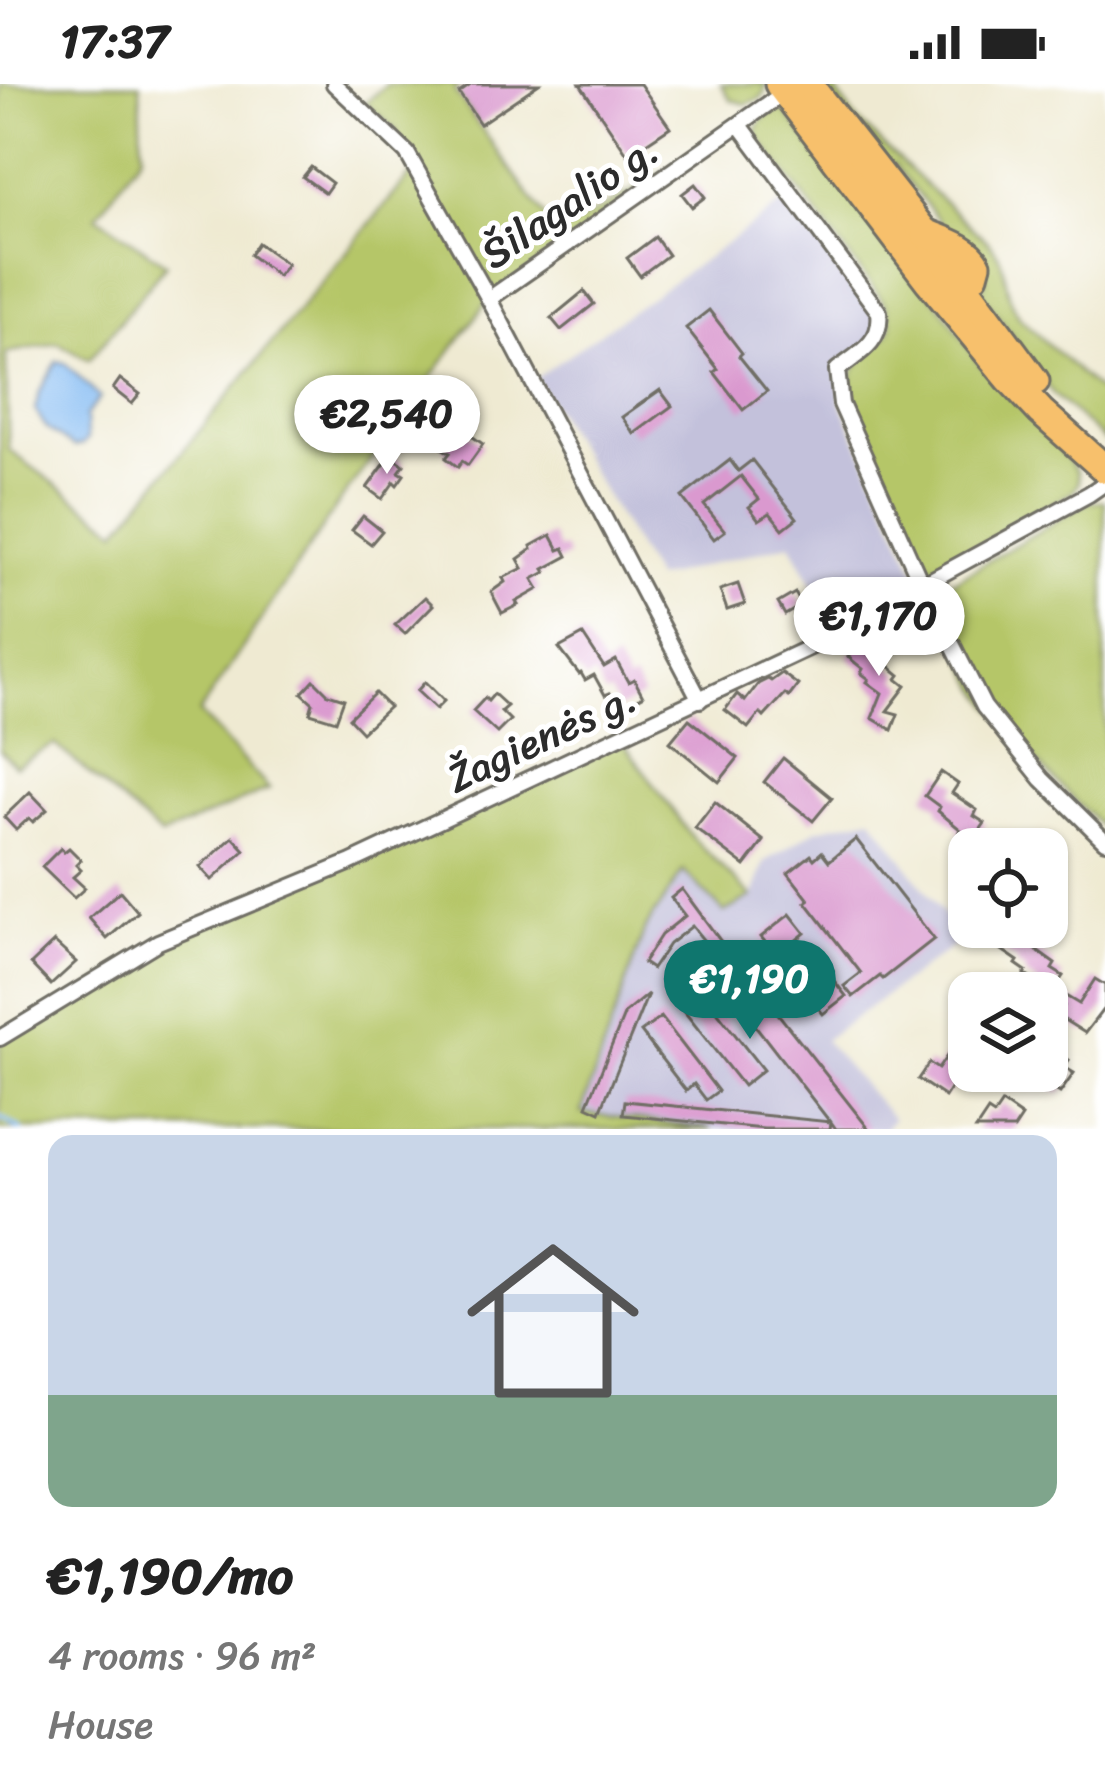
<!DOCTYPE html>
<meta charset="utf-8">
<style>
body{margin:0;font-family:Sriracha,sans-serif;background:#f6f6f6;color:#222;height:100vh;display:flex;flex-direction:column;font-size:45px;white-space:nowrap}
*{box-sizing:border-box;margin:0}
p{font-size:39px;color:#767676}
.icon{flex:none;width:66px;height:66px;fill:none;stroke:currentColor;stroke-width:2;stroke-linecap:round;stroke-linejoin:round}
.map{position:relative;height:1045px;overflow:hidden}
.sheet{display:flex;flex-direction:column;background:#fff;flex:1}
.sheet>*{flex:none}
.tools{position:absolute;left:948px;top:744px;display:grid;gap:24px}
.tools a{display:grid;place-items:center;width:120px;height:120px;border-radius:24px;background:#fff;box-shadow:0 3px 9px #0004;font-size:60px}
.price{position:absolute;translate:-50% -102px;padding:0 27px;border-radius:42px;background:#fff;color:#222;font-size:39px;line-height:78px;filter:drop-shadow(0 3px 6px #0008)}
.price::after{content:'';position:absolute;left:50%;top:72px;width:36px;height:27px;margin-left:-18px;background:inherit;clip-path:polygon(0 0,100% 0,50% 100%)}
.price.selected{background:#0f766e;color:#fff}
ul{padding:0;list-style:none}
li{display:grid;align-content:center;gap:24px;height:636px;padding:0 48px}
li+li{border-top:3px solid #e0e0e0}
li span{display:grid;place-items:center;height:372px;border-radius:24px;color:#555}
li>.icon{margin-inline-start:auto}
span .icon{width:216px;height:216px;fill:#fffc;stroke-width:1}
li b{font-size:51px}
.status{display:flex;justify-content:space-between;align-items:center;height:84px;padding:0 60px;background:#fff;direction:ltr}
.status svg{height:33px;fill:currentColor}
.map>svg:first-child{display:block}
.industrial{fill:#c3c1db}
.green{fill:#b5c668;stroke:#70784a;stroke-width:3}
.water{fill:#84bbf3;stroke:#58738f;stroke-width:3}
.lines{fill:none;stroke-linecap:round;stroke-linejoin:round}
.stream{stroke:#84bbf3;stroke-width:4.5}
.building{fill:#da99cf}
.street-casing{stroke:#706e65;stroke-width:20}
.highway-casing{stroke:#706e65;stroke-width:33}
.street{stroke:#fff;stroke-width:14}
.highway{stroke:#f7c06c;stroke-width:27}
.labels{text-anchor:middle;stroke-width:10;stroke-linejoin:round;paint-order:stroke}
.street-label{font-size:42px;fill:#2b2b2b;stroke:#fff}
</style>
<div class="status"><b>17:37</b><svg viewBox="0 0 49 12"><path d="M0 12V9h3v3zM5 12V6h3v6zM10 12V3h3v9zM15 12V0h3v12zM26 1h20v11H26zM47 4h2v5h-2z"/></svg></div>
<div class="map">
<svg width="1105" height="1045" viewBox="0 0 1105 1045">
<rect width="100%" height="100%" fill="#fff"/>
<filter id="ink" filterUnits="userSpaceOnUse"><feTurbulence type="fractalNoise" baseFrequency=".00833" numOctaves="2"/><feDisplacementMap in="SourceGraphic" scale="24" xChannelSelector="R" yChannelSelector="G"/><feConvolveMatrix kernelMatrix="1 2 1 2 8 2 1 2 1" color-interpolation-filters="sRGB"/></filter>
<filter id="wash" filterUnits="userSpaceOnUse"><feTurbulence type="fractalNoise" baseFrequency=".004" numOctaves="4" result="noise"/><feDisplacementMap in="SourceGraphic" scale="48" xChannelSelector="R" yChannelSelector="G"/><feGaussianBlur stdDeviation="2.7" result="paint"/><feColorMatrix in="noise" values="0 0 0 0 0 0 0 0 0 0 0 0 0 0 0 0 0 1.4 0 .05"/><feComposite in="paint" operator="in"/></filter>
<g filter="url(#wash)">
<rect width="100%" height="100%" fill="#efead2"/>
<!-- industrial -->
<g class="industrial">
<path d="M791,114L879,228L878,251L837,286L841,320L922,501L838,550L791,459L655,495L536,294Z"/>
<path d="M872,733L962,856L824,956L893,1035L884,1045H712L581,1030L644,847L684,786L752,813L765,778L817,745Z"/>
</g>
<!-- green -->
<g class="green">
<path d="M0,0H140L142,70L97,132L166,180L89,276L58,259L6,269L9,366L118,446L415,85L391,52L397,47L365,19L387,0H462L454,6L558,151L740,41L489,215L338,420L199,629L269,705L161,752L55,660L15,682L0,666Z"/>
<path d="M721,0H766L764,10L760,15L746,20L731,16Z"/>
<path d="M822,0H831L856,35L974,146C1018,177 995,197 1021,235L1105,313V357L1053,310L984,212L982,205L986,196L894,80L890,81L846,33Z"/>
<path d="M784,26L944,227L980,280L1051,353L1077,388L1079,398L1074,407L943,484H926L919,478C905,446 842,319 852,292C857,276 878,261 889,249L892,241L886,221L761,57L756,46C763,32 768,28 784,26Z"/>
<path d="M1105,417V747C1061,703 1014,658 980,605C963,579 953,547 940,519V510L947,501L1088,418Z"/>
<path d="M621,655L691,752L752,813L724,828L683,787L644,847L581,1029L712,1045H0V956L174,854Z"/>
</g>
<!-- water -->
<path class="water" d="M57,277L65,279L100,314L86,331L87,355L82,361L74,363L47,345L35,326L39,309Z"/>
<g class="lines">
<!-- stream -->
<path class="stream" d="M0,1033L20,1045"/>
</g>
<g id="blocks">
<!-- building -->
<g class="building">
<path d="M472,0H539L480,40L459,9Z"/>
<path d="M580,0H640L670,43L628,71Z"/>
<path d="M311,83L332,99L325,109L303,93Z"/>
<path d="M695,100L705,113L692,123L682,110Z"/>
<path d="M655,153L668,171L640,192L627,174Z"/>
<path d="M258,159L287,180L278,192L250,171Z"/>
<path d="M584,207L594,220L561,246L551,234Z"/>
<path d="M709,226L742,269L739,272L767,307L743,326L714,288L718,285L686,244Z"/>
<path d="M120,295L140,310L132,320L113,305Z"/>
<path d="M660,306L672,322L634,350L622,333Z"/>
<path d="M459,343L483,360L468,381L462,377L458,383L446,374L450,369L443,365Z"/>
<path d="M391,371L404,381L399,388L404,391L397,401L394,398L382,415L367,404Z"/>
<path d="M730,376L738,387L752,376L797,434L783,445L770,429L759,436L749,423L759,415L741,392L704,421L725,447L714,455L682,413Z"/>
<path d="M363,432L382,447L371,460L352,446Z"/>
<path d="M551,451L559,466L564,464L568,472L544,485L546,488L533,495L539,505L516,518L518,521L502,529L491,508L505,498L503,494L523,484L518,475L532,465L531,462Z"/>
<path d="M738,500L745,520L727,526L720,506Z"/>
<path d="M795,509L802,521L785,531L778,519Z"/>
<path d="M425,513L433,521L405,550L395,541Z"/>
<path d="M866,550L884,563L877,572L900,591L897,595L906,602L887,627L898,630L892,646L872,634L882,609L867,598L869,595L861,589L863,585L848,573Z"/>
<path d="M583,551L604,583L616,576L628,598L634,595L643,612L619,625L610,609L605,611L594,591L585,596L581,589L579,590L559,564Z"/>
<path d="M782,589L798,601L789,613L785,610L764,633L760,629L748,644L725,626L737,610L745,617L758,600L768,595L771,597Z"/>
<path d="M314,596L328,610L344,615L336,637L310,629L313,619L302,609Z"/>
<path d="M425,598L444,617L436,625L417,607Z"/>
<path d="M375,609L389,623L362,648L349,634Z"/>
<path d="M494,610L507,622L501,627L510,636L497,649L473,627L485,614L488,617Z"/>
<path d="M689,635L738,674L719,698L670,658Z"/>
<path d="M783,674L832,714L813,737L764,698Z"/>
<path d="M941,688L958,700L952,709L977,726L974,732L985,739L971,759L958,750L961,746L938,727L940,723L925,712Z"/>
<path d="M30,708L47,726L33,738L29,734L16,746L4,733Z"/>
<path d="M715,718L764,757L745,782L695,744Z"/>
<path d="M233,753L245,766L212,796L200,783Z"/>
<path d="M856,755L934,855L883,895L880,892L853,913L844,902L861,889L806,818L809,816L788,789L811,771L814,775L822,768L829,777Z"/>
<path d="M61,764L64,768L69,764L81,776L76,781L81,786L73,793L85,804L74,814L42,783Z"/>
<path d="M682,805L719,855L869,1045H836L831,1038L830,1045H764L623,1031L625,1017L830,1038L700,870L709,863L692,842L669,860L652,885L643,879L661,851L685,832L671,814Z"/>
<path d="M120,807L138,828L107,855L89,834Z"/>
<path d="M790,830L805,849L777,872L761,853Z"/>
<path d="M1018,843L1036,854L1030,862L1055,880L1052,885L1063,892L1054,905L1079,920L1095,895L1105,901V923L1085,949L1058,932L1064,922L1037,904L1039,900L1024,890L1026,887L1016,880L1018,877L1002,866Z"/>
<path d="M54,858L76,878L51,901L31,880Z"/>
<path d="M817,865L833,886L828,889L846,912L823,930L789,887Z"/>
<path d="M682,883L763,986L743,1002L664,902V898Z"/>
<path d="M648,910L600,1028L587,1022L625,929Z"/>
<path d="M661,933L718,1007L706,1016L694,1000L686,1007L641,948Z"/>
<path d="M969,951V991L965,989L958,999L955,997L945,1013L918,995L929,979L938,985L955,960L961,964Z"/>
<path d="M1047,962L1069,976L1064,983L1074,989L1060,1009L1049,1002L1051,999L1034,987H1047Z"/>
<path d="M1002,1019L1022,1033L1014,1045H976L988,1027L994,1031Z"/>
</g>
</g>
</g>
<g filter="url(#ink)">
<use href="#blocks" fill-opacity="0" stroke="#706e65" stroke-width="3"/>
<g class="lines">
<defs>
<g id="street">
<path d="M334,0L407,69L489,215L700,616"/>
<path d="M740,41L879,228C883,258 858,270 837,286L841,320L922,501L984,623L1042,695L1105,757"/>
<path d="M489,215L785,8"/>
<path d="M0,954L158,858L349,779L838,550L922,501L1089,410L1105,399"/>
</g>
<g id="highway">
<path d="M779,0L929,197L1009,294L1041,328L1105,385"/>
<path d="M808,0L925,149L1035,297"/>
<path d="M926,149C944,157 967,163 977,180L974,191L964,201L951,202"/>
</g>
</defs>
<!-- street casing -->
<use href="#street" class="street-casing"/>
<!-- highway casing -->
<use href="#highway" class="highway-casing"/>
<!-- street -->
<use href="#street" class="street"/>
<!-- highway -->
<use href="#highway" class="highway"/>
</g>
</g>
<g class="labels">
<!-- street labels -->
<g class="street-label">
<text transform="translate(569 117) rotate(-34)" y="15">Šilagalio g.</text>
<text transform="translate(541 653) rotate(-25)" y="15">Žagienės g.</text>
</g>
</g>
</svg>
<div class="tools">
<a><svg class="icon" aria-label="locate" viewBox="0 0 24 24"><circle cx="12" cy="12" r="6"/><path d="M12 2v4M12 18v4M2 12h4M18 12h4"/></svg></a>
<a><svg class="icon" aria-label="layers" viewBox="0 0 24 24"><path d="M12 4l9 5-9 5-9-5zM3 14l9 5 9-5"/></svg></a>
</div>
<b class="price" style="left:387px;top:393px">€2,540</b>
<b class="price" style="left:879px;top:595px">€1,170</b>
<b class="price selected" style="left:750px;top:958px">€1,190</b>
</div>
<section class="sheet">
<ul>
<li><span style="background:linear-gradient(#c9d6e8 70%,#7fa58c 0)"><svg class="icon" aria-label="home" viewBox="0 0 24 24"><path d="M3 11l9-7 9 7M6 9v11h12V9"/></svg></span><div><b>€1,190/mo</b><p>4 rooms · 96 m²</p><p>House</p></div></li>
</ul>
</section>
